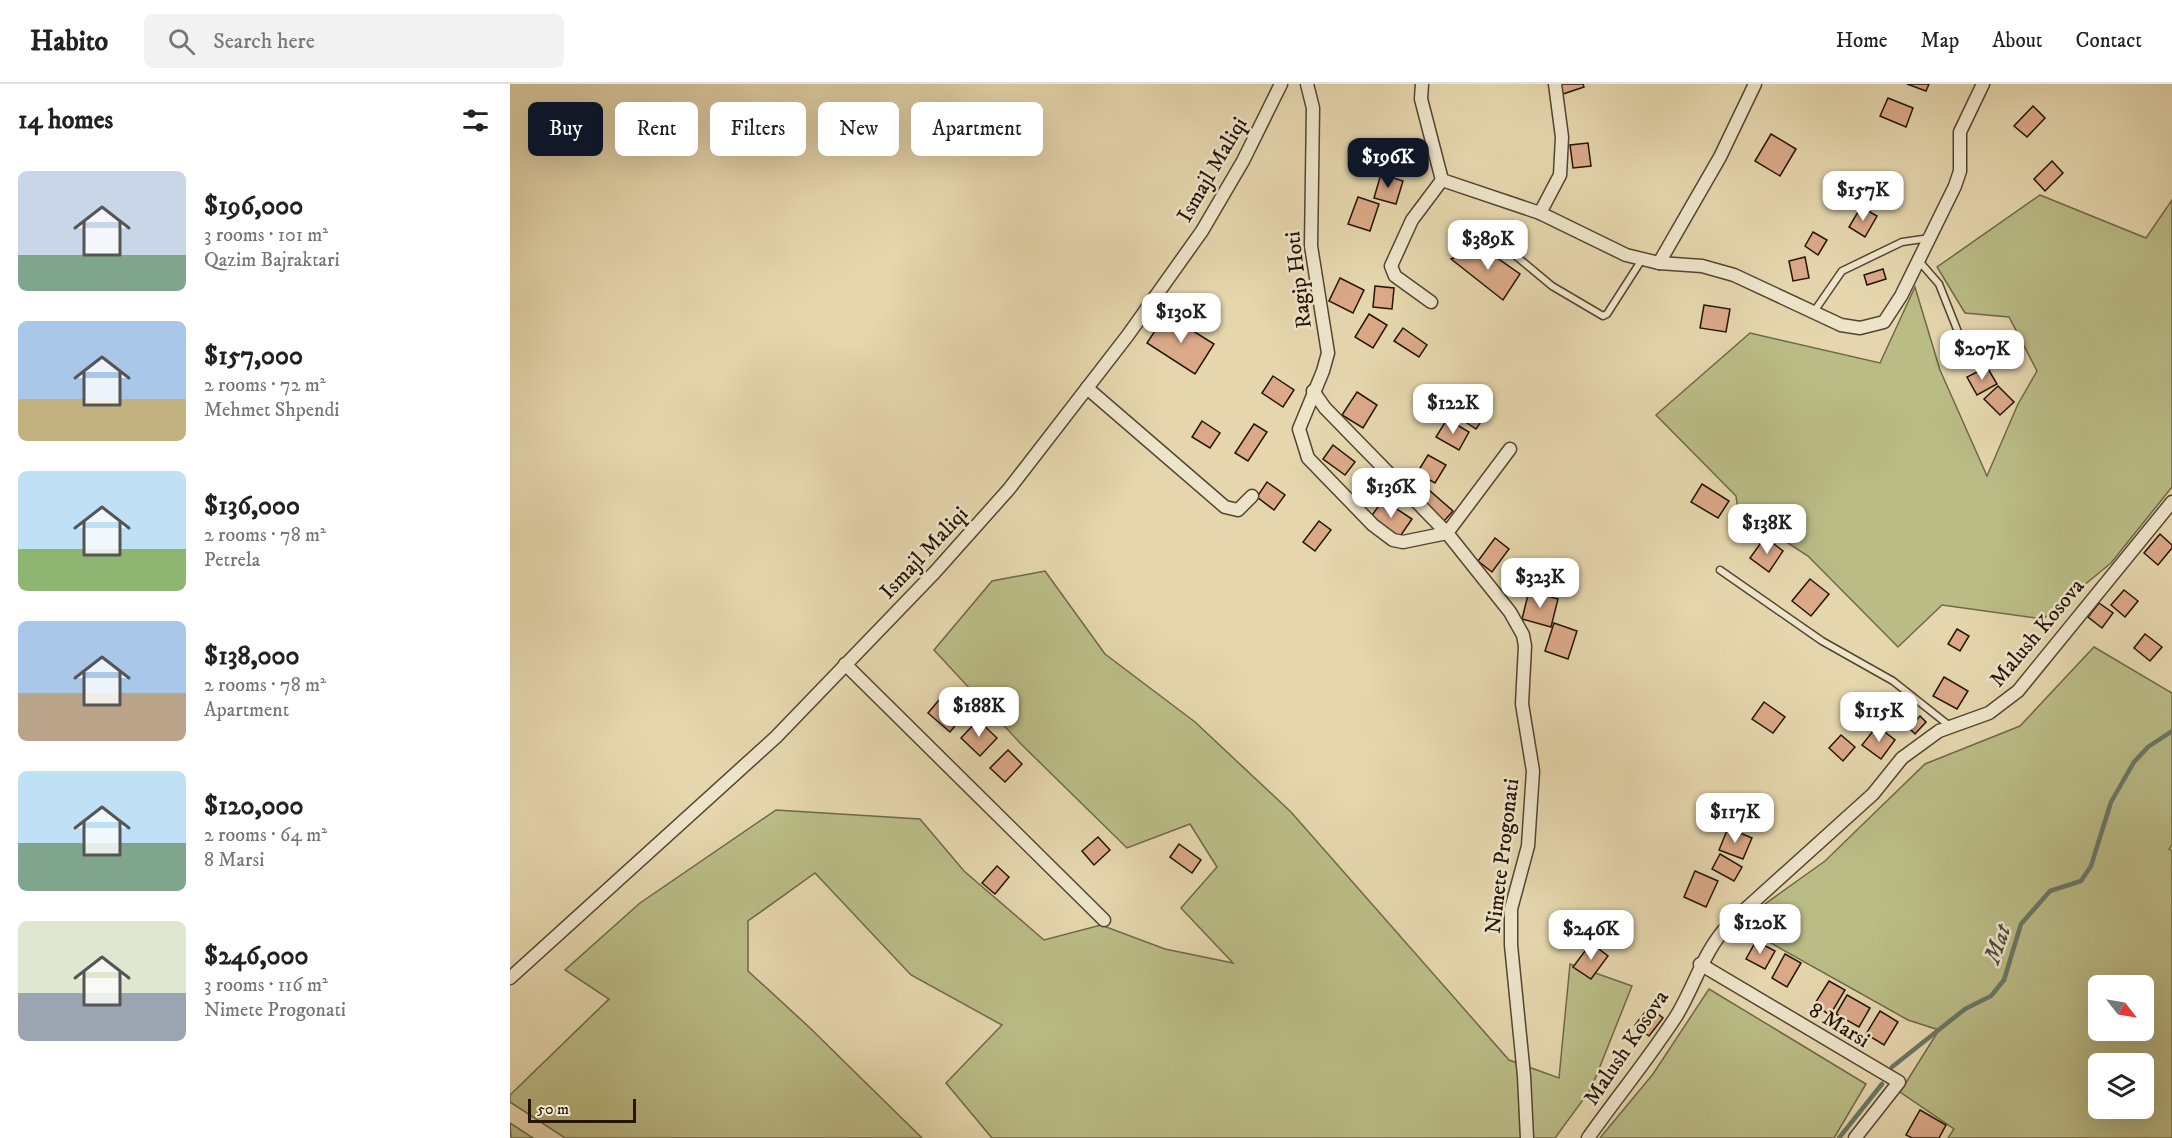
<!DOCTYPE html>
<meta charset="utf-8">
<style>
body{margin:0;font-family:"IM FELL DW Pica",serif;background:#f2f2f2;color:#222;height:100vh;display:flex;flex-direction:column;font-size:22px;white-space:nowrap}
*{box-sizing:border-box;margin:0}
p{font-size:20px;color:#767676}
.icon{flex:none;width:33px;height:33px;fill:none;stroke:currentColor;stroke-width:2;stroke-linecap:round;stroke-linejoin:round}
.map{position:relative;flex:1;overflow:hidden}
.sheet{display:flex;flex-direction:column;background:#fff;width:510px}
.sheet>*{flex:none}
.banner{position:absolute;left:18px;top:18px;width:570px;height:54px;display:flex;gap:12px}
.needle{width:39px;rotate:121deg}
.controls{position:absolute;left:1578px;top:891px;display:grid;gap:12px}
.controls a{display:grid;place-items:center;width:66px;height:66px;border-radius:9px;background:#fff;box-shadow:0 6px 24px #0002;font-size:30px}
.scale{position:absolute;left:18px;bottom:15px;width:108px;box-sizing:border-box;padding-left:6px;border:3px solid #241506;border-top:0;font-size:16px;line-height:21px;white-space:nowrap;color:#241506;-webkit-text-stroke:4px #eee4ca;paint-order:stroke}
.price{position:absolute;translate:-50% -51px;padding:0 14px;border-radius:12px;background:#fff;color:#222;font-size:20px;line-height:39px;filter:drop-shadow(0 2px 3px #0008)}
.price::after{content:'';position:absolute;left:50%;top:36px;width:18px;height:14px;margin-left:-9px;background:inherit;clip-path:polygon(0 0,100% 0,50% 100%)}
.price.active{background:#111827;color:#fff}
ul{padding:0;list-style:none}
li{display:flex;align-items:center;gap:18px;height:150px;padding:0 18px}
li span{display:grid;place-items:center;flex:none;width:168px;height:120px;border-radius:9px;color:#555}
li>.icon{margin-inline-start:auto}
span .icon{width:72px;height:72px;fill:#fffc;stroke-width:1}
li b{font-size:26px}
h2{display:flex;justify-content:space-between;align-items:center;height:72px;padding:0 18px;font-size:26px}
.pill{padding:0 21px;border-radius:9px;background:#fff;box-shadow:0 6px 24px #0002;font-size:21px;line-height:54px}
.pill.active{background:#111827;color:#fff}
header{display:flex;align-items:center;gap:36px;box-sizing:border-box;height:84px;padding:0 30px;background:#fff;border-bottom:2px solid #e0e0e0}
header strong{font-size:28px}
nav{display:flex;gap:33px;margin-inline-start:auto;font-size:21px}
.search{width:420px;height:54px;background:#f2f2f2;display:flex;align-items:center;gap:15px;box-sizing:border-box;padding:0 21px;border-radius:9px;color:#767676;font-size:22px}
main{display:flex;flex:1;min-height:0}
.map>svg:first-child{display:block}
.green{fill:#babc86;stroke:#6f6846;stroke-width:1.5;fill-rule:evenodd}
.lines{fill:none;stroke-linecap:round;stroke-linejoin:round}
.stream{stroke:#687766;stroke-width:4.5}
.building{fill:#dba988;stroke:#241506;stroke-width:1.5}
.lane-casing{stroke:#544530;stroke-width:9}
.street-casing{stroke:#544530;stroke-width:15}
.lane{stroke:#eee4ca;stroke-width:6}
.street{stroke:#eee4ca;stroke-width:12}
.labels{text-anchor:middle;stroke-width:5;stroke-linejoin:round;paint-order:stroke}
.street-label{font-size:22px;fill:#241506;stroke:#eee4ca}
.water-label{font-size:24px;font-style:italic;fill:#4c4e3e;stroke:#eee4ca}
</style>
<header>
<strong>Habito</strong>
<div class="search"><svg class="icon" aria-label="search" viewBox="0 0 24 24"><circle cx="10" cy="10" r="6"/><path d="M15 15l6 6"/></svg>Search here</div>
<nav><a>Home</a><a>Map</a><a>About</a><a>Contact</a></nav>
</header>
<main>
<section class="sheet">
<h2>14 homes<svg class="icon" aria-label="filters" viewBox="0 0 24 24"><path d="M4 7h16M4 17h16"/><circle cx="9" cy="7" r="2"/><circle cx="15" cy="17" r="2"/></svg></h2>
<ul>
<li><span style="background:linear-gradient(#c9d6e8 70%,#7fa58c 0)"><svg class="icon" aria-label="home" viewBox="0 0 24 24"><path d="M3 11l9-7 9 7M6 9v11h12V9"/></svg></span><div><b>$196,000</b><p>3 rooms · 101 m²</p><p>Qazim Bajraktari</p></div></li>
<li><span style="background:linear-gradient(#a9c7e8 65%,#c2b280 0)"><svg class="icon" aria-label="home" viewBox="0 0 24 24"><path d="M3 11l9-7 9 7M6 9v11h12V9"/></svg></span><div><b>$157,000</b><p>2 rooms · 72 m²</p><p>Mehmet Shpendi</p></div></li>
<li><span style="background:linear-gradient(#bfe0f5 65%,#8fb573 0)"><svg class="icon" aria-label="home" viewBox="0 0 24 24"><path d="M3 11l9-7 9 7M6 9v11h12V9"/></svg></span><div><b>$136,000</b><p>2 rooms · 78 m²</p><p>Petrela</p></div></li>
<li><span style="background:linear-gradient(#a9c7e8 60%,#b9a48a 0)"><svg class="icon" aria-label="home" viewBox="0 0 24 24"><path d="M3 11l9-7 9 7M6 9v11h12V9"/></svg></span><div><b>$138,000</b><p>2 rooms · 78 m²</p><p>Apartment</p></div></li>
<li><span style="background:linear-gradient(#bfe0f5 60%,#7fa58c 0)"><svg class="icon" aria-label="home" viewBox="0 0 24 24"><path d="M3 11l9-7 9 7M6 9v11h12V9"/></svg></span><div><b>$120,000</b><p>2 rooms · 64 m²</p><p>8 Marsi</p></div></li>
<li><span style="background:linear-gradient(#dfe7d0 60%,#9aa5b1 0)"><svg class="icon" aria-label="home" viewBox="0 0 24 24"><path d="M3 11l9-7 9 7M6 9v11h12V9"/></svg></span><div><b>$246,000</b><p>3 rooms · 116 m²</p><p>Nimete Progonati</p></div></li>
</ul>
</section>
<div class="map">
<svg width="1662" height="1054" viewBox="0 0 1662 1054">
<rect width="100%" height="100%" fill="#e5d6ad"/>
<filter id="stains"><feTurbulence type="fractalNoise" baseFrequency=".00333" numOctaves="4"/><feColorMatrix values="0 0 0 0 .2 0 0 0 0 .09 0 0 0 0 .02 0 0 0 .5 -.17"/></filter>
<radialGradient id="worn" r=".72"><stop offset=".6" stop-color="#630" stop-opacity="0"/><stop offset="1" stop-color="#630" stop-opacity=".3"/></radialGradient>
<!-- green -->
<g class="green">
<path d="M1530,111L1636,154L1662,116V403L1601,479L1533,535L1432,521L1388,563L1298,472L1228,427L1226,412L1146,331L1240,249L1370,279L1405,203L1430,286L1477,392L1508,320L1527,287L1499,233L1455,229L1427,183Z"/>
<path d="M535,487L595,570L685,638L781,728L999,976L1049,994L1060,880L1122,902L1081,1005L1045,1054H482L436,999L492,941L401,891L305,789L238,837V887L299,943L412,1054H55L0,1018V1011L99,915L55,886L130,819L266,726L410,735L454,787L534,856L591,841L655,865L723,879L671,824L707,783L680,740L617,764L511,660L424,566L482,497Z"/>
<path d="M1584,563L1662,609V761L1659,765L1662,767V1054H1438L1444,1045L1390,1008L1429,946L1398,936L1227,840L1315,777L1415,680L1510,642ZM1588,902H1634V946H1588ZM1588,980H1634V1024H1588Z"/>
<path d="M1199,905L1356,1000L1324,1054H1090L1143,990Z"/>
<path d="M0,1039L23,1054H1Z"/>
</g>
<g class="lines">
<!-- stream -->
<g class="stream">
<path d="M1382,983L1455,925L1481,912L1494,896L1511,840L1540,807L1571,797L1581,782L1601,718L1624,678L1638,663L1662,647"/>
<path d="M1329,1054L1372,1000"/>
</g>
</g>
<!-- building -->
<g class="building">
<path d="M1050,0H1073L1074,3L1053,10Z"/>
<path d="M1397,0H1419L1416,7Z"/>
<path d="M1378,14L1403,24L1396,43L1370,32Z"/>
<path d="M1523,22L1535,34L1517,53L1504,42Z"/>
<path d="M1261,50L1286,65L1270,92L1245,77Z"/>
<path d="M1078,59L1081,82L1063,84L1060,61Z"/>
<path d="M1542,77L1553,89L1535,107L1524,95Z"/>
<path d="M871,90L893,97L886,120L864,114Z"/>
<path d="M848,113L869,120L860,147L838,140Z"/>
<path d="M1351,123L1367,132L1355,153L1339,143Z"/>
<path d="M1303,148L1317,156L1308,171L1295,162Z"/>
<path d="M970,162L1010,190L993,216L941,175Z"/>
<path d="M1295,173L1299,194L1283,197L1279,177Z"/>
<path d="M1373,185L1376,195L1357,201L1354,191Z"/>
<path d="M830,194L854,206L843,229L819,217Z"/>
<path d="M865,202L884,204L882,225L863,223Z"/>
<path d="M1194,221L1220,225L1216,248L1190,244Z"/>
<path d="M656,230L704,260L685,290L637,259Z"/>
<path d="M859,230L877,241L863,264L845,253Z"/>
<path d="M893,244L917,261L909,273L884,257Z"/>
<path d="M1477,283L1487,300L1467,311L1457,293Z"/>
<path d="M763,292L784,306L773,323L752,309Z"/>
<path d="M1488,302L1504,318L1490,331L1474,315Z"/>
<path d="M847,308L867,321L853,344L832,331Z"/>
<path d="M960,314L979,326L966,345L948,333Z"/>
<path d="M937,335L959,348L949,366L926,353Z"/>
<path d="M692,337L710,349L700,364L682,353Z"/>
<path d="M744,340L757,348L738,377L725,369Z"/>
<path d="M823,361L845,378L835,391L813,375Z"/>
<path d="M918,371L936,381L925,399L907,389Z"/>
<path d="M757,398L775,411L764,426L747,413Z"/>
<path d="M911,399L943,427L934,437L902,408Z"/>
<path d="M1192,400L1219,417L1208,434L1181,418Z"/>
<path d="M873,416L902,435L889,454L860,434Z"/>
<path d="M809,437L821,446L805,467L793,458Z"/>
<path d="M1650,450L1662,461V464L1648,481L1634,469Z"/>
<path d="M1255,453L1273,467L1259,488L1240,474Z"/>
<path d="M985,454L999,465L982,488L968,477Z"/>
<path d="M1300,495L1319,510L1301,532L1282,517Z"/>
<path d="M1614,506L1628,517L1615,533L1601,521Z"/>
<path d="M1019,507L1048,515L1041,543L1012,535Z"/>
<path d="M1589,519L1603,529L1592,544L1578,533Z"/>
<path d="M1044,539L1067,547L1058,575L1035,567Z"/>
<path d="M1447,545L1459,552L1450,567L1438,560Z"/>
<path d="M1635,550L1652,563L1640,577L1624,564Z"/>
<path d="M1434,593L1458,607L1447,625L1423,612Z"/>
<path d="M435,609L457,627L440,648L418,629Z"/>
<path d="M1254,618L1275,633L1263,649L1242,635Z"/>
<path d="M1410,632L1416,638L1405,650L1399,644Z"/>
<path d="M468,636L487,654L470,672L451,654Z"/>
<path d="M1367,642L1385,656L1371,675L1352,661Z"/>
<path d="M1331,651L1345,663L1333,677L1319,664Z"/>
<path d="M498,666L512,680L495,698L480,684Z"/>
<path d="M1218,744L1242,754L1233,775L1209,766Z"/>
<path d="M588,753L600,766L584,781L572,767Z"/>
<path d="M669,760L691,776L682,789L660,773Z"/>
<path d="M1210,770L1232,783L1224,797L1202,785Z"/>
<path d="M487,782L499,793L485,810L472,799Z"/>
<path d="M1185,787L1208,797L1196,823L1174,813Z"/>
<path d="M1246,857L1265,867L1255,885L1236,875Z"/>
<path d="M1081,859L1098,872L1081,895L1063,883Z"/>
<path d="M1275,870L1291,879L1277,903L1262,894Z"/>
<path d="M1319,897L1335,906L1320,931L1304,921Z"/>
<path d="M1337,911L1360,924L1349,943L1326,930Z"/>
<path d="M1139,923L1153,934L1139,952L1125,941Z"/>
<path d="M1370,927L1388,938L1374,961L1356,950Z"/>
<path d="M1410,1026L1436,1041L1429,1054H1402L1396,1051Z"/>
</g>
<g class="lines">
<defs>
<g id="lane">
<path d="M994,162L1042,202L1093,232L1097,230L1131,177"/>
<path d="M1409,177L1429,200L1454,263"/>
<path d="M1303,229L1332,187L1392,158L1420,154"/>
<path d="M1210,486L1312,557L1383,597L1441,643"/>
</g>
<g id="street">
<path d="M797,0L803,24L801,162L818,269L813,287L789,345L798,374L863,441L883,456L893,458L937,449L1000,365"/>
<path d="M912,0L911,15L932,96L1030,129L1116,171L1149,179L1210,73L1245,0"/>
<path d="M1030,129L1050,91L1052,53L1045,0"/>
<path d="M1149,179L1192,182L1224,191L1331,241L1350,244L1374,238L1391,212L1445,102L1450,87V48L1473,0"/>
<path d="M921,218L885,192L881,182L902,136L932,96"/>
<path d="M577,304L715,423L728,426L742,412"/>
<path d="M803,307L815,324L937,449L1000,528L1013,551L1015,562L1012,620L1023,687L1018,762L1001,825V861L1014,992L1017,1054"/>
<path d="M335,580L594,836"/>
<path d="M1190,880L1389,998L1345,1054"/>
<path d="M0,894L266,653L425,488L499,405L618,251L692,147L733,77L771,0"/>
<path d="M1078,1054C1107,1013 1140,973 1167,931C1186,899 1193,868 1219,840L1363,710L1392,674L1429,647L1479,629L1508,607L1662,418"/>
</g>
</defs>
<!-- lane casing -->
<use href="#lane" class="lane-casing"/>
<!-- street casing -->
<use href="#street" class="street-casing"/>
<!-- lane -->
<use href="#lane" class="lane"/>
<!-- street -->
<use href="#street" class="street"/>
</g>
<g class="labels">
<!-- street labels -->
<g class="street-label">
<text transform="translate(701 85) rotate(-60)" y="8">Ismajl Maliqi</text>
<text transform="translate(787 196) rotate(-97)" y="8">Ragip Hoti</text>
<text transform="translate(413 468) rotate(-47)" y="8">Ismajl Maliqi</text>
<text transform="translate(1526 548) rotate(-50)" y="8">Malush Kosova</text>
<text transform="translate(991 772) rotate(-83)" y="8">Nimete Progonati</text>
<text transform="translate(1330 940) rotate(31)" y="8">8 Marsi</text>
<text transform="translate(1115 963) rotate(-56)" y="8">Malush Kosova</text>
</g>
<!-- water labels -->
<g class="water-label">
<text transform="translate(1487 860) rotate(-71)" y="8">Mat</text>
</g>
</g>
<rect width="100%" height="100%" filter="url(#stains)"/>
<rect width="100%" height="100%" fill="url(#worn)"/>
</svg>
<div class="controls">
<a><svg class="needle" viewBox="-14 -14 28 28"><path d="M0-13l5 13h-10z" fill="#e53935"/><path d="M0 13l5-13h-10z" fill="#767676"/></svg></a>
<a><svg class="icon" aria-label="layers" viewBox="0 0 24 24"><path d="M12 4l9 5-9 5-9-5zM3 14l9 5 9-5"/></svg></a>
</div>
<div class="scale">50 m</div>
<b class="price active" style="left:878px;top:105px">$196K</b>
<b class="price" style="left:1353px;top:138px">$157K</b>
<b class="price" style="left:978px;top:187px">$389K</b>
<b class="price" style="left:671px;top:260px">$130K</b>
<b class="price" style="left:1472px;top:297px">$207K</b>
<b class="price" style="left:943px;top:351px">$122K</b>
<b class="price" style="left:881px;top:435px">$136K</b>
<b class="price" style="left:1257px;top:471px">$138K</b>
<b class="price" style="left:1030px;top:525px">$323K</b>
<b class="price" style="left:469px;top:654px">$188K</b>
<b class="price" style="left:1369px;top:659px">$115K</b>
<b class="price" style="left:1225px;top:760px">$117K</b>
<b class="price" style="left:1250px;top:871px">$120K</b>
<b class="price" style="left:1081px;top:877px">$246K</b>
<div class="banner">
<a class="pill active">Buy</a>
<a class="pill">Rent</a>
<a class="pill">Filters</a>
<a class="pill">New</a>
<a class="pill">Apartment</a>
</div>
</div>
</main>
